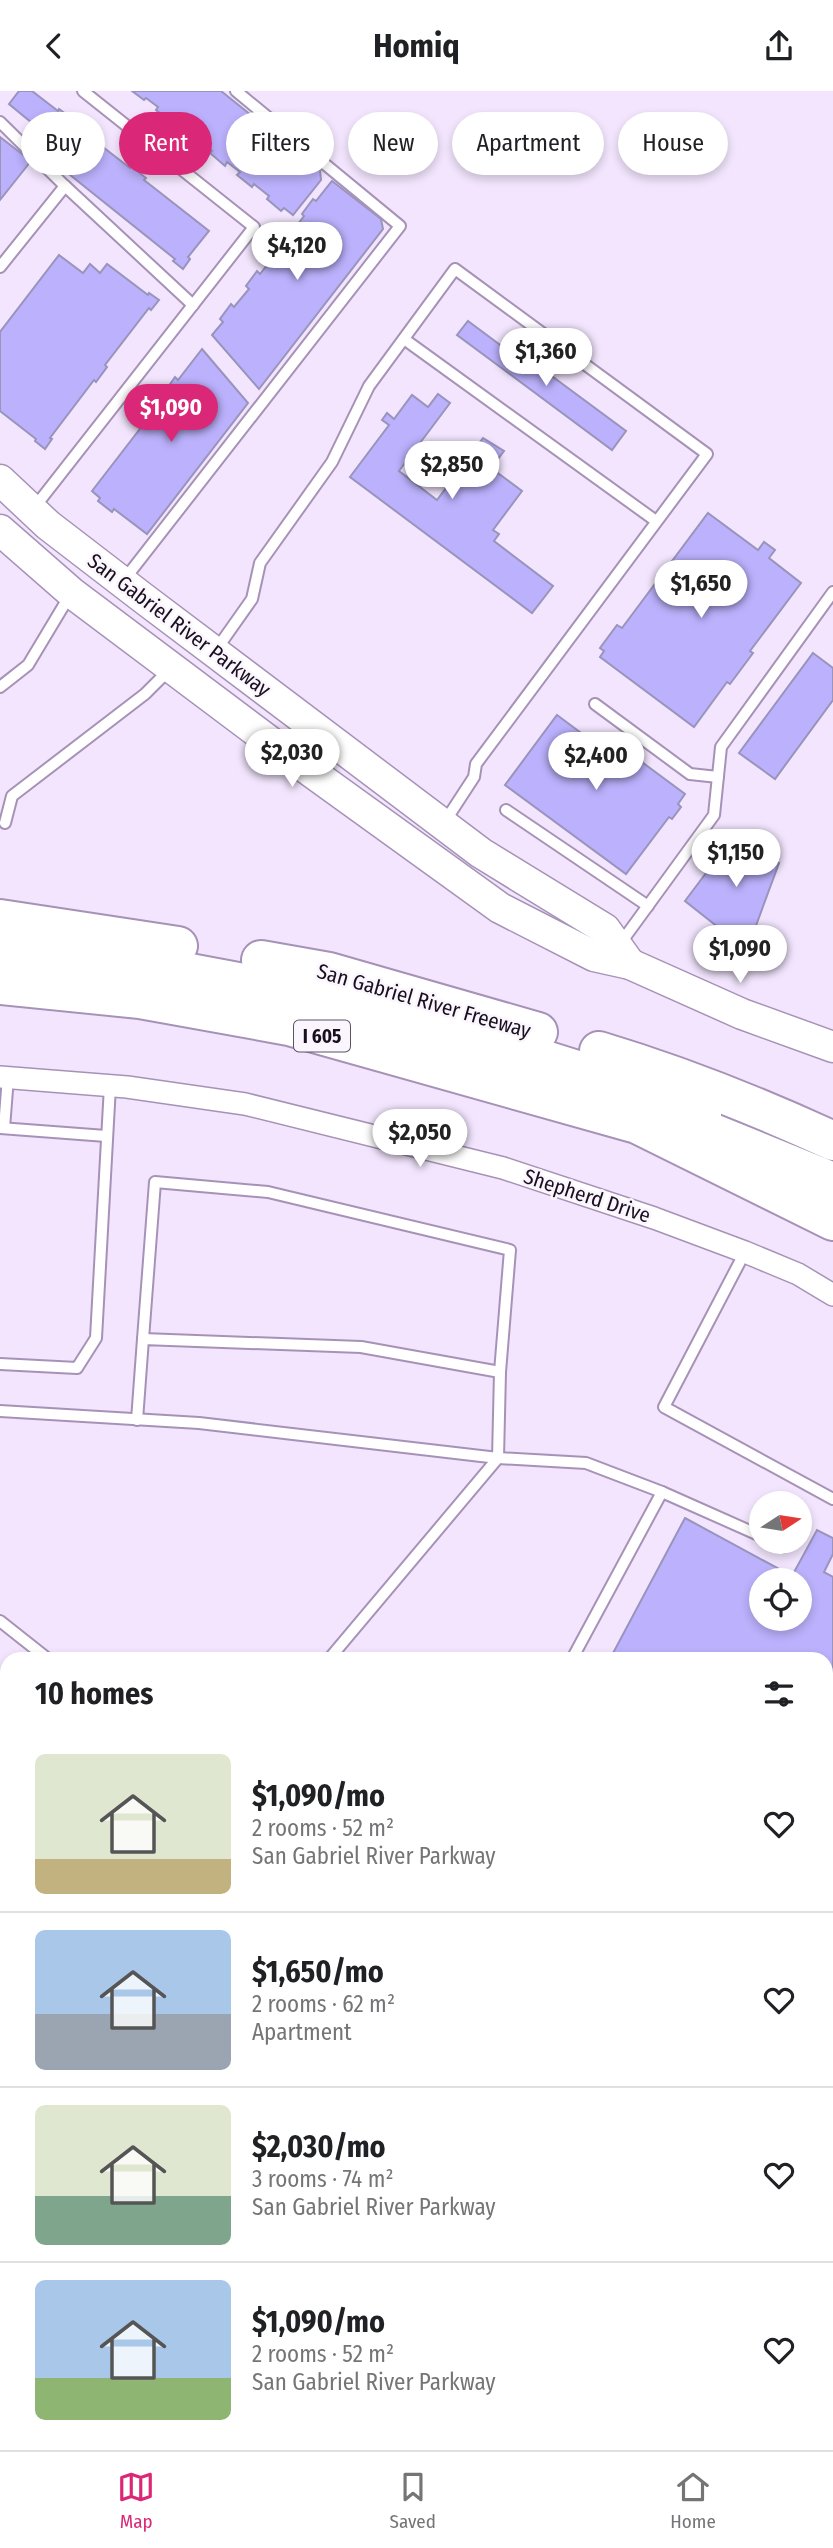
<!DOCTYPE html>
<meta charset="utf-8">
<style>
body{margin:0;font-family:"Fira Sans Condensed",sans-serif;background:#f6f6f6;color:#202124;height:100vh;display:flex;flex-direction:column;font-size:26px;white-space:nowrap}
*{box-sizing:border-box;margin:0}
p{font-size:23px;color:#757577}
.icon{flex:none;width:38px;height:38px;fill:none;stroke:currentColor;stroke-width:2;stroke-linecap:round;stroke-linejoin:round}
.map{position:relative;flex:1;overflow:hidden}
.sheet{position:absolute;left:0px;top:1561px;width:833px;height:798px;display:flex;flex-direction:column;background:#fff;border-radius:21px 21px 0 0;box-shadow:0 4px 10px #0003}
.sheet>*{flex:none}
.hud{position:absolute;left:21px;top:21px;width:791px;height:63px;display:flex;gap:14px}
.needle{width:46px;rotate:78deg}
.buttons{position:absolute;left:749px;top:1400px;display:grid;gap:14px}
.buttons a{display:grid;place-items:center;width:63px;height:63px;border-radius:50%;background:#fff;box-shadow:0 4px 10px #0003;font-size:35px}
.price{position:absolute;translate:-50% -60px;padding:0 16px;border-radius:24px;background:#fff;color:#222;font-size:23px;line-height:46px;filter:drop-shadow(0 2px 4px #0008)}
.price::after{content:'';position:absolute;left:50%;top:42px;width:21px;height:16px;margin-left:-10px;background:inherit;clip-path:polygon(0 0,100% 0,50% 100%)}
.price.current{background:#db2777;color:#fff}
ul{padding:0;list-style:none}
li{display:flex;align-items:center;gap:21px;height:175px;padding:0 35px}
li+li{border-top:2px solid #e0e0e0}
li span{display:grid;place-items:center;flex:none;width:196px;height:140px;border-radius:10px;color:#555}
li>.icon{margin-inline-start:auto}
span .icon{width:84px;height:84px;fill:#fffc;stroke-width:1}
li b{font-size:30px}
h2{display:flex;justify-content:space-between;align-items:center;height:84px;padding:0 35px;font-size:30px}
.tag{padding:0 24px;border-radius:32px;background:#fff;box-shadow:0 4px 10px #0003;font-size:24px;line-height:63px}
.tag.current{background:#db2777;color:#fff}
header{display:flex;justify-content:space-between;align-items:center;height:91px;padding:0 35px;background:#fff;font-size:32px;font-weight:700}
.tabs{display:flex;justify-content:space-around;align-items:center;height:98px;border-top:2px solid #e0e0e0;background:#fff;font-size:19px;color:#757577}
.tabs a{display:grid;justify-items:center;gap:4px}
.tabs .current{color:#db2777}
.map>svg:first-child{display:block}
.green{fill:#f7c892}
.building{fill:#bbb1fc;stroke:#9994bc;stroke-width:2;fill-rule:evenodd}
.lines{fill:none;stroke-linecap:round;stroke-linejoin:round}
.lane-casing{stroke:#a792b7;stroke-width:14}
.street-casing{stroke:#a792b7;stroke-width:24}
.secondary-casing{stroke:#a792b7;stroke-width:33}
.highway-casing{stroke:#a792b7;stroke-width:42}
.lane{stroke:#fff;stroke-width:10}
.street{stroke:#fff;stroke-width:21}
.secondary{stroke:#fff;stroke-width:30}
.highway{stroke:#fff;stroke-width:38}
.rail-casing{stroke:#817789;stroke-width:8}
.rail{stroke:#fbf6fe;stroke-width:5;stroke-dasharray:16;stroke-linecap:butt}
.labels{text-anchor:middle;stroke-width:5;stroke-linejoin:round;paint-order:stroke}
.shield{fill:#fbf6fe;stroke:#5c5561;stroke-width:2}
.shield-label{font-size:19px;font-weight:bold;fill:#18101e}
.street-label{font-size:21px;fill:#18101e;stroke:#fbf6fe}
</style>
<header><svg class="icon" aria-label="back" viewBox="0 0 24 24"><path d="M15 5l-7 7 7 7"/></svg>Homiq<svg class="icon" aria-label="share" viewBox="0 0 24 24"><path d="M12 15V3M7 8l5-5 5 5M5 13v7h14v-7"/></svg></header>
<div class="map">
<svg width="833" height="2359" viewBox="0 0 833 2359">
<rect width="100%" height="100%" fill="#f2e5fd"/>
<!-- green -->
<path class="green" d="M0,1843L7,1849V2352H663L672,2359H0Z"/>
<!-- building -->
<g class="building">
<path d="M19,0H32L58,20L59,18L74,29L72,32L130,77L131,75L146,87L144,89L209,140L188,166L190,168L183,178L173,170L175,168L39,59L49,46L9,13Z"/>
<path d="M132,0H221L320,79L321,89L293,124L284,117L281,120L267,108L269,105L254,93L252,96L237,84L240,81L227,71L225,75L210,62L212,60L200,50L198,53L183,41L185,38L173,28L171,31L156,19L158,16L146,7L144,9Z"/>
<path d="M0,46L31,70L0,109Z"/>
<path d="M332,90L381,128L383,138L259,298L212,244L223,231L220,228L231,213L234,216L249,198L246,195L257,180L260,183L274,165L271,163L282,147L285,150L304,125L302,123L313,108L316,110Z"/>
<path d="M59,164L83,182L90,173L100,182L107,173L148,204L149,202L159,209L151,219L149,217L105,274L107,276L96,291L94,289L50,347L52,348L45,358L35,350L36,348L0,320V241Z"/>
<path d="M468,230L527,274L530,269L626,340L612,359L457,244Z"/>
<path d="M202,258L248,312L147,443L114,418L112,421L98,410L100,407L92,400L166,304L164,302L175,286L178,289Z"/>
<path d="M438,303L450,312L399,380L437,409L483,347L504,360L491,377L522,400L493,439L499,443L494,450L553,495L532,522L350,386L389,334L382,329L387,322L394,328L412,304L428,316Z"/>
<path d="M708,422L758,459L764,451L775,459L769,467L801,492L750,560L753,562L730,593L727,591L694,636L600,566L604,560L600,557L617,534L622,537Z"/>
<path d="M813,562L833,577V609L775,688L739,662Z"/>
<path d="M557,624L596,653L604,643L685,703L678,713L681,716L672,728L669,726L626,783L505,694Z"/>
<path d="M737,741L779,772L747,859L685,810Z"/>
<path d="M685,1427L792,1485L817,1439L833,1447V1463L824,1481L833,1486V1826L826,1839V1704L829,1697L826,1696V1568H620L612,1564ZM761,1489H800V1528H761Z"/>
<path d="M585,2352H611L620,2359H594Z"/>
</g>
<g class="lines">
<defs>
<g id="lane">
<path d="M0,31L65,95L0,176"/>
<path d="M65,95L193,214"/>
<path d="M404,248L656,430"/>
<path d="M34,417L254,136L83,0"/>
<path d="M124,489L400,135L236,0"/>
<path d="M216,559L252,508L260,472L332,371L369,295L455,178L707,363L476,673L474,686L444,732"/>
<path d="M0,596L28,574L70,504"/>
<path d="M595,613L690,683L718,686"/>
<path d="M506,719L648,815"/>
<path d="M5,732L12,705L145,603L169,579"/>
<path d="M620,853L714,724L721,656L833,501"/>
<path d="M0,1037L106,1045"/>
<path d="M4,1037L8,986"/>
<path d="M745,1161L664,1316L833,1408"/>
<path d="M143,1248L155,1091L268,1101L510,1159L500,1281"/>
<path d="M0,1273L77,1277L96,1247L110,995"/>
<path d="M0,1320L199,1332L498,1367L586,1372L662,1401"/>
<path d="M137,1329L143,1248L361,1256L500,1281L498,1367L329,1568"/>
<path d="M773,1451L784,1456"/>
<path d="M0,1530L48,1568"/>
<path d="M572,1568L662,1401L761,1445"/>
<path d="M0,1966L7,1972"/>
<path d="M826,2047L833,2051"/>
<path d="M826,2234L833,2237"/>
<path d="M477,2352L486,2359"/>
<path d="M126,2359L130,2352"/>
</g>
<path id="street" d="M0,986L127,996L245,1013L503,1077L654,1127L745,1161L798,1183L833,1204"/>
<g id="secondary">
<path d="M0,389L48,434L143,507L481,762L605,838L630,873"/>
<path d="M0,439L72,502L281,659L500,817L594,865L630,873L742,923L833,956"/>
</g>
<g id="highway">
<path d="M0,828L178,855"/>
<path d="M0,865L77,872L161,887"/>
<path d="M261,869L329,881L538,941"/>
<path d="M136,872L292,901L361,918"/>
<path d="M0,894L140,908L289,935L637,1033L833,1130"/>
<path d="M333,922L405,939L518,973"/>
<path d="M494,953L615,991L702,1024"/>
<path d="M599,960C679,984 757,1015 833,1050"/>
<path d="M671,1025L833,1091"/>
</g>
</defs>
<!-- lane casing -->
<use href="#lane" class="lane-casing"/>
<!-- street casing -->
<use href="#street" class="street-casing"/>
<!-- secondary casing -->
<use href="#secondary" class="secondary-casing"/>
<!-- highway casing -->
<use href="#highway" class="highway-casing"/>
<!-- lane -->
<use href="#lane" class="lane"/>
<!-- street -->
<use href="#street" class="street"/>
<!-- secondary -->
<use href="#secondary" class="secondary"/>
<!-- highway -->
<use href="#highway" class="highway"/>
<defs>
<g id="rail">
<path d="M0,1756L7,1761"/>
<path d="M0,1772L7,1778"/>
<path d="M723,2352L732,2359"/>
<path d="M744,2352L753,2359"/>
<path d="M776,2352L782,2359"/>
</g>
</defs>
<!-- rail casing -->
<use href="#rail" class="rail-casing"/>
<!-- rail -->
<use href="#rail" class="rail"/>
</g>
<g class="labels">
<!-- shield labels -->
<rect class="shield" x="294" y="929.5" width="56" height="31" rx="5"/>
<g class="shield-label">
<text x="322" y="952">I 605</text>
</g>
<!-- street labels -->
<g class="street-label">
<text transform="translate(179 534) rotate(37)" y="7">San Gabriel River Parkway</text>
<text transform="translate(424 910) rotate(16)" y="7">San Gabriel River Freeway</text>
<text transform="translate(587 1105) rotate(18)" y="7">Shepherd Drive</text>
</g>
</g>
</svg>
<div class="buttons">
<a><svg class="needle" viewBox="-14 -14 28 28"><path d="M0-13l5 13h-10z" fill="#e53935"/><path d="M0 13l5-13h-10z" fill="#757577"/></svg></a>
<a><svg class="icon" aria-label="locate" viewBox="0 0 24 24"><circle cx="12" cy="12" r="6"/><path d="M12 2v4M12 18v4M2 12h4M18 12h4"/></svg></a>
</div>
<b class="price" style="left:297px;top:191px">$4,120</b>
<b class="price" style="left:546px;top:297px">$1,360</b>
<b class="price current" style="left:171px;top:353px">$1,090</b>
<b class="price" style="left:452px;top:410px">$2,850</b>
<b class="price" style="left:701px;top:529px">$1,650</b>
<b class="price" style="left:292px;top:698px">$2,030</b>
<b class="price" style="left:596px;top:701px">$2,400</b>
<b class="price" style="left:736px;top:798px">$1,150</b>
<b class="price" style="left:740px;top:894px">$1,090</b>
<b class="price" style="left:420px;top:1078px">$2,050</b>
<div class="hud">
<a class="tag">Buy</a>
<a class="tag current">Rent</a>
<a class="tag">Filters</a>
<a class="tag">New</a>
<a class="tag">Apartment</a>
<a class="tag">House</a>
</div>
<section class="sheet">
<h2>10 homes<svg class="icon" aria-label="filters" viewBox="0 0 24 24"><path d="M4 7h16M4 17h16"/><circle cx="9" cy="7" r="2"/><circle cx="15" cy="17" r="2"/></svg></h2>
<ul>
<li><span style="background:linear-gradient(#dfe7d0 75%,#c2b280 0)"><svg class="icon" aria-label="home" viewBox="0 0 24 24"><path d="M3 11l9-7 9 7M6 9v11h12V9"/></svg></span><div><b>$1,090/mo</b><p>2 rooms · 52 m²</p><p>San Gabriel River Parkway</p></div><svg class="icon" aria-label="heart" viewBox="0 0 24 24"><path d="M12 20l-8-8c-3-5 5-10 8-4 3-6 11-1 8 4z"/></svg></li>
<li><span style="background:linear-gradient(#a9c7e8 60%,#9aa5b1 0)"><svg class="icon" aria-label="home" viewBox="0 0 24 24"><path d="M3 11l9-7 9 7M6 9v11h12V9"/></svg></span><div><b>$1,650/mo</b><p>2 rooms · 62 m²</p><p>Apartment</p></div><svg class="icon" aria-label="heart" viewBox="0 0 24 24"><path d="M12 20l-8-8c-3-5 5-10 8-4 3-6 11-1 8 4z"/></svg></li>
<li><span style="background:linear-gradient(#dfe7d0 65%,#7fa58c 0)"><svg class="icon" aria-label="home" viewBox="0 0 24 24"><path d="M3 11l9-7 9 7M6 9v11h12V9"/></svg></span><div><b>$2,030/mo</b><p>3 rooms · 74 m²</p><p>San Gabriel River Parkway</p></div><svg class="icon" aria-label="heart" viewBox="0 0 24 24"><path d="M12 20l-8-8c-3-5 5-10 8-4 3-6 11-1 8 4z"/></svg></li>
<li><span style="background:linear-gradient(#a9c7e8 70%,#8fb573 0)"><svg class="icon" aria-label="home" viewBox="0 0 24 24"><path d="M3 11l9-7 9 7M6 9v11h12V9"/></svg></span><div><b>$1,090/mo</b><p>2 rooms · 52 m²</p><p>San Gabriel River Parkway</p></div><svg class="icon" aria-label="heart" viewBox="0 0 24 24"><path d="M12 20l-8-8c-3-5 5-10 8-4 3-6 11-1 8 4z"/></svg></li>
</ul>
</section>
</div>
<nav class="tabs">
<a class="current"><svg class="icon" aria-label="map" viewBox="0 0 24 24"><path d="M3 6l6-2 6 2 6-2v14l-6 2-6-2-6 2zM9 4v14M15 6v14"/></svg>Map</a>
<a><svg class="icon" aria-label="saved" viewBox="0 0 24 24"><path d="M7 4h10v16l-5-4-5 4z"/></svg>Saved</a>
<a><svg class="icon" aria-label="home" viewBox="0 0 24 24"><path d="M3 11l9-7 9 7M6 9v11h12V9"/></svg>Home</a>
</nav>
